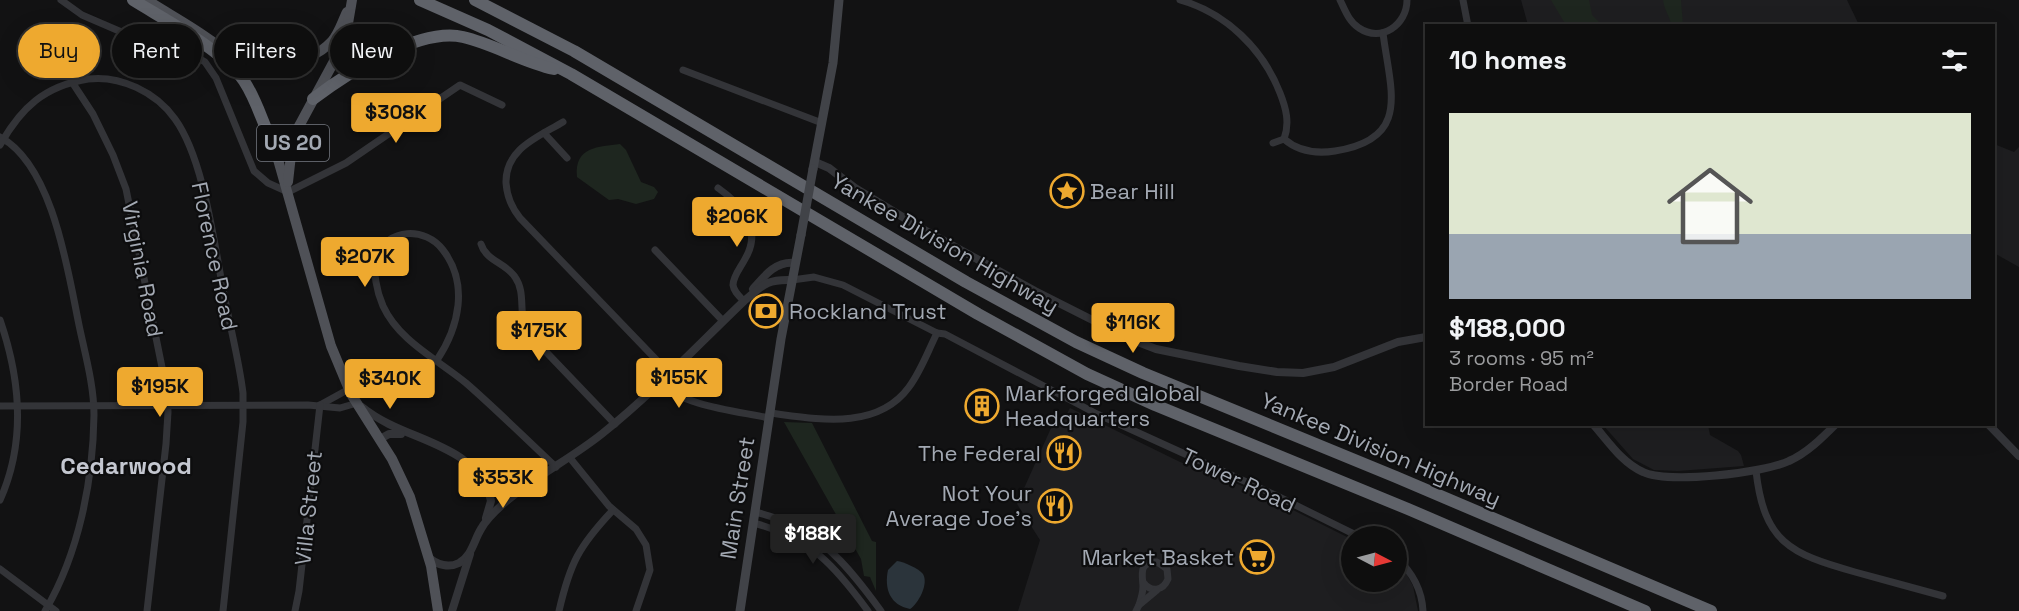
<!DOCTYPE html>
<meta charset="utf-8">
<style>
body{margin:0;font-family:"Space Grotesk",sans-serif;background:#171717;color:#f1f3f6;height:100vh;display:flex;flex-direction:column;font-size:22px;white-space:nowrap}
*{box-sizing:border-box;margin:0}
p{font-size:20px;color:#9b9c9e}
.icon{flex:none;width:33px;height:33px;fill:none;stroke:currentColor;stroke-width:2;stroke-linecap:round;stroke-linejoin:round}
.map{position:relative;flex:1;overflow:hidden}
.sheet{position:absolute;left:1425px;top:24px;width:570px;height:402px;display:flex;flex-direction:column;background:#0e0e0e;border-radius:0px;box-shadow:0 6px 24px #0002,0 0 0 2px #2e2e2e}
.sheet>*{flex:none}
.banner{position:absolute;left:18px;top:24px;width:570px;height:54px;display:flex;gap:12px}
.needle{width:39px;rotate:96deg}
.buttons{position:absolute;left:1341px;top:526px;display:grid;gap:12px}
.buttons a{display:grid;place-items:center;width:66px;height:66px;border-radius:50%;background:#0e0e0e;box-shadow:0 6px 24px #0002,0 0 0 2px #2e2e2e;font-size:30px}
.price{position:absolute;translate:-50% -51px;padding:0 14px;border-radius:6px;background:#eea92f;color:#111;font-size:20px;line-height:39px;filter:drop-shadow(0 2px 3px #0008)}
.price::after{content:'';position:absolute;left:50%;top:36px;width:18px;height:14px;margin-left:-9px;background:inherit;clip-path:polygon(0 0,100% 0,50% 100%)}
.price.active{background:#222;color:#fff}
ul{padding:0;list-style:none}
li{display:grid;align-content:center;gap:12px;height:318px;padding:0 24px}
li+li{border-top:2px solid #2e2e2e}
li span{display:grid;place-items:center;height:186px;border-radius:0px;color:#555}
li>.icon{margin-inline-start:auto}
span .icon{width:108px;height:108px;fill:#fffc;stroke-width:1}
li b{font-size:26px}
h2{display:flex;justify-content:space-between;align-items:center;height:72px;padding:0 24px;font-size:26px}
.tag{padding:0 21px;border-radius:27px;background:#0e0e0e;box-shadow:0 6px 24px #0002,0 0 0 2px #2e2e2e;font-size:21px;line-height:54px}
.tag.active{background:#eea92f;color:#111}
.map>svg:first-child{display:block}
.built{fill:#1e1e20}
.green{fill:#1e261f}
.water{fill:#2b343b}
.lines{fill:none;stroke-linecap:round;stroke-linejoin:round}
.minor{stroke:#333438;stroke-width:7}
.tertiary{stroke:#333438;stroke-width:8}
.secondary{stroke:#414348;stroke-width:9}
.primary{stroke:#4f5157;stroke-width:10}
.motorway{stroke:#5f6269;stroke-width:12}
.secondary-bridge{stroke:#414348;stroke-width:9}
.labels{text-anchor:middle;stroke-width:4.5;stroke-linejoin:round;paint-order:stroke}
.shield{fill:#0d0d0e;stroke:#767a82;stroke-width:1.5}
.shield-label{font-size:21px;font-weight:bold;fill:#a3a9b3}
.poi-label{font-size:22px;fill:#a3a9b3;stroke:#0d0d0e;text-anchor:start}
.street-label{font-size:22px;fill:#a3a9b3;stroke:#0d0d0e}
.neighbourhood-label{font-size:24px;font-weight:bold;fill:#c4c7d0;stroke:#0d0d0e}
</style>
<div class="map">
<svg width="2019" height="611" viewBox="0 0 2019 611">
<rect width="100%" height="100%" fill="#121213"/>
<!-- built -->
<g class="built">
<path d="M1521,0H1847L1859,25H1528Z"/>
<path d="M1994,144L2014,152L2019,147V267L1994,253Z"/>
<path d="M1070,408L1180,462L1215,474L1269,498L1351,539L1352,582H1396L1397,564L1406,573L1413,586L1418,611H1018L1040,540L1017,504L1051,428L1062,423Z"/>
<path d="M1603,425H1708L1710,435L1738,451L1741,455L1744,466L1678,471L1654,470L1633,459Z"/>
</g>
<!-- green -->
<g class="green">
<path d="M1551,0H1589L1592,15L1602,25H1566Z"/>
<path d="M1663,0H1681L1683,25H1671C1670,16 1664,10 1663,0Z"/>
<path d="M620,144L626,150L641,182L654,187L658,192L654,199L636,204L618,199L609,200L577,177C574,146 599,147 620,144Z"/>
<path d="M784,422L812,423L872,541L876,542V591L870,577L864,576L861,559Z"/>
</g>
<!-- water -->
<path class="water" d="M897,561C904,562 918,568 923,574C929,584 918,604 910,609C890,605 884,589 888,570Z"/>
<g class="lines">
<!-- minor -->
<g class="minor">
<path d="M61,0L82,15L147,43L182,48L205,62L216,78L254,171L268,183L288,192L346,163L460,85L502,105"/>
<path d="M1180,0C1226,13 1263,49 1280,93C1286,108 1290,123 1284,139"/>
<path d="M1340,0C1345,10 1349,22 1359,28C1381,43 1407,25 1407,0"/>
<path d="M1463,0L1468,26"/>
<path d="M683,70L822,123"/>
<path d="M72,82L93,114L113,155L126,189L167,392L168,412L166,444L147,611"/>
<path d="M563,122C538,137 505,149 506,183C507,197 511,207 520,218L669,373"/>
<path d="M544,133L567,158"/>
<path d="M0,137C53,165 68,272 79,325C85,354 94,385 94,415C93,481 79,553 45,611"/>
<path d="M1273,143L1284,139C1299,152 1316,154 1335,151C1412,139 1390,90 1383,33"/>
<path d="M0,145C21,108 44,86 88,79C120,75 156,92 175,119C204,159 214,244 224,294C230,327 239,360 243,393V422L223,611"/>
<path d="M718,188C742,205 763,229 745,259C741,267 733,276 733,285C734,292 739,296 744,301"/>
<path d="M481,244C486,261 506,263 515,277C527,294 517,315 528,333L615,424"/>
<path d="M655,250L723,321"/>
<path d="M792,280L814,277L843,285L937,333L945,334L1097,414L1275,495L1360,537"/>
<path d="M0,320C20,378 26,442 0,500"/>
<path d="M437,360C459,327 469,284 443,250C426,227 387,227 377,257C372,271 377,292 383,306C399,341 437,359 466,383C497,410 526,439 556,467"/>
<path d="M659,382C682,406 737,411 769,418"/>
<path d="M320,405L349,389"/>
<path d="M0,406L308,405L340,408L357,403"/>
<path d="M770,413C817,419 877,431 909,387C921,371 928,351 937,333"/>
<path d="M570,458L609,506L636,529L646,545L650,570L636,611"/>
<path d="M1756,471C1764,542 1790,554 1855,572C1884,580 1914,588 1943,596"/>
<path d="M755,512C816,526 846,563 881,611"/>
<path d="M753,523C810,537 835,566 868,611"/>
<path d="M1396,557C1412,572 1422,589 1423,611"/>
<path d="M0,569L56,611"/>
<path d="M1139,605C1141,599 1143,592 1143,586C1142,573 1139,562 1157,562L1167,569L1168,579C1163,591 1151,593 1143,582"/>
<path d="M295,611L299,591L320,405"/>
<path d="M559,611C570,563 579,546 613,510"/>
<path d="M1136,611L1139,605L1157,590"/>
</g>
<!-- tertiary -->
<g class="tertiary">
<path d="M815,162L829,168L855,188L919,227L1035,291L1130,339L1156,349L1239,366L1277,372L1303,373L1334,367L1398,342L1426,337"/>
<path d="M753,289C765,275 776,261 795,263"/>
<path d="M362,407C393,432 430,437 461,458C482,473 487,499 517,491"/>
<path d="M1593,424C1608,441 1622,463 1643,472C1667,484 1764,473 1789,461C1807,453 1822,438 1836,424"/>
<path d="M1988,424L2019,456"/>
<path d="M380,439L389,434H401"/>
<path d="M486,518L491,501L487,485"/>
<path d="M429,558C438,565 449,568 459,563C472,556 474,540 481,529C486,520 494,512 502,505C533,477 571,459 603,433C653,393 698,345 744,301C763,285 766,279 792,280"/>
<path d="M452,611L470,554"/>
</g>
<!-- secondary -->
<g class="secondary">
<path d="M813,169L833,63L839,0"/>
<path d="M740,611L781,339L801,235"/>
</g>
<!-- primary -->
<g class="primary">
<path d="M147,0C181,22 222,41 246,75"/>
<path d="M225,51C259,60 304,72 332,41C339,33 342,22 347,12"/>
<path d="M273,142L331,346L351,394L392,459L410,497L431,566L438,611"/>
<path d="M288,182L291,155L298,128L345,41L352,0"/>
</g>
<!-- motorway -->
<g class="motorway">
<path d="M133,0C165,20 223,50 244,81C258,102 263,126 275,148"/>
<path d="M420,0L488,30L571,74L978,314L1087,374L1155,405L1408,509L1645,611"/>
<path d="M475,0L574,51L966,282L1076,342L1143,373L1396,477L1711,611"/>
<path d="M313,99C347,73 420,27 463,37C494,44 522,62 554,69"/>
</g>
<!-- secondary-bridge -->
<path class="secondary-bridge" d="M801,235L813,169"/>
</g>
<!-- icons -->
<defs>
<symbol id="sight-ring" viewBox="-11 -11 22 22"><circle r="9.5" fill="#0d0d0e" stroke="#eea92f" stroke-width="1.5"/><path d="M0-6L1.8-2.2L6-1.7L2.9 1.2L3.7 5.4L0 3.3L-3.7 5.4L-2.9 1.2L-6-1.7L-1.8-2.2Z" fill="#eea92f"/></symbol>
<symbol id="bank-ring" viewBox="-11 -11 22 22"><circle r="9.5" fill="#0d0d0e" stroke="#eea92f" stroke-width="1.5"/><path d="M-6-4H6V4H-6ZM0-2.3a2.3 2.3 0 1 0 0 4.6a2.3 2.3 0 1 0 0-4.6Z" fill="#eea92f"/></symbol>
<symbol id="building-ring" viewBox="-11 -11 22 22"><circle r="9.5" fill="#0d0d0e" stroke="#eea92f" stroke-width="1.5"/><path d="M-4-6H4V6H1V3H-1V6H-4ZM-2.5-4.3h1.7v1.8h-1.7ZM.8-4.3h1.7v1.8H.8ZM-2.5-1h1.7V.8h-1.7ZM.8-1h1.7V.8H.8Z" fill="#eea92f"/></symbol>
<symbol id="restaurant-ring" viewBox="-11 -11 22 22"><circle r="9.5" fill="#0d0d0e" stroke="#eea92f" stroke-width="1.5"/><path d="M-5-6h1v4h1v-4h1v4h1v-4h1v5L-1.5 .5V6h-2V.5L-5-1ZM5-6V6H3V1.5H1.5Q1.5-4 5-6Z" fill="#eea92f"/></symbol>
<symbol id="supermarket-ring" viewBox="-11 -11 22 22"><circle r="9.5" fill="#0d0d0e" stroke="#eea92f" stroke-width="1.5"/><path d="M-6-5.5h2.5l.6 2H6L4.5 2H-2.5L-4.4-4H-6ZM-1.5 3.2a1.3 1.3 0 1 0 .1 0ZM3 3.2a1.3 1.3 0 1 0 .1 0Z" fill="#eea92f"/></symbol>
</defs>
<g fill-rule="evenodd">
<use href="#sight-ring" x="1048" y="172" width="38" height="38"/>
<use href="#bank-ring" x="747" y="292" width="38" height="38"/>
<use href="#building-ring" x="963" y="387" width="38" height="38"/>
<use href="#restaurant-ring" x="1045" y="434" width="38" height="38"/>
<use href="#restaurant-ring" x="1036" y="487" width="38" height="38"/>
<use href="#supermarket-ring" x="1238" y="538" width="38" height="38"/>
</g>
<g class="labels">
<!-- shield labels -->
<rect class="shield" x="257" y="125" width="72" height="36" rx="4.5"/>
<g class="shield-label">
<text x="293" y="150">US 20</text>
</g>
<!-- poi labels -->
<g class="poi-label">
<text x="1090" y="199">Bear Hill</text>
<text x="789" y="319">Rockland Trust</text>
<text x="1005" y="401">Markforged Global<tspan x="1005" dy="25">Headquarters</tspan></text>
<text x="1041" y="461" text-anchor="end">The Federal</text>
<text x="1032" y="501" text-anchor="end">Not Your<tspan x="1032" dy="25">Average Joe's</tspan></text>
<text x="1234" y="565" text-anchor="end">Market Basket</text>
</g>
<!-- street labels -->
<g class="street-label">
<text transform="translate(945 243) rotate(30)" y="8">Yankee Division Highway</text>
<text transform="translate(215 256) rotate(78)" y="8">Florence Road</text>
<text transform="translate(143 269) rotate(79)" y="8">Virginia Road</text>
<text transform="translate(1381 449) rotate(23)" y="8">Yankee Division Highway</text>
<text transform="translate(1239 480) rotate(25)" y="8">Tower Road</text>
<text transform="translate(737 498) rotate(-81)" y="8">Main Street</text>
<text transform="translate(308 508) rotate(-84)" y="8">Villa Street</text>
</g>
<!-- neighbourhood labels -->
<g class="neighbourhood-label">
<text x="126" y="474">Cedarwood</text>
</g>
</g>
</svg>
<div class="buttons">
<a><svg class="needle" viewBox="-14 -14 28 28"><path d="M0-13l5 13h-10z" fill="#e53935"/><path d="M0 13l5-13h-10z" fill="#9b9c9e"/></svg></a>
</div>
<b class="price" style="left:396px;top:144px">$308K</b>
<b class="price" style="left:737px;top:248px">$206K</b>
<b class="price" style="left:365px;top:288px">$207K</b>
<b class="price" style="left:1133px;top:354px">$116K</b>
<b class="price" style="left:539px;top:362px">$175K</b>
<b class="price" style="left:679px;top:409px">$155K</b>
<b class="price" style="left:390px;top:410px">$340K</b>
<b class="price" style="left:160px;top:418px">$195K</b>
<b class="price" style="left:503px;top:509px">$353K</b>
<b class="price active" style="left:813px;top:565px">$188K</b>
<div class="banner">
<a class="tag active">Buy</a>
<a class="tag">Rent</a>
<a class="tag">Filters</a>
<a class="tag">New</a>
</div>
<section class="sheet">
<h2>10 homes<svg class="icon" aria-label="filters" viewBox="0 0 24 24"><path d="M4 7h16M4 17h16"/><circle cx="9" cy="7" r="2"/><circle cx="15" cy="17" r="2"/></svg></h2>
<ul>
<li><span style="background:linear-gradient(#dfe7d0 65%,#9aa5b1 0)"><svg class="icon" aria-label="home" viewBox="0 0 24 24"><path d="M3 11l9-7 9 7M6 9v11h12V9"/></svg></span><div><b>$188,000</b><p>3 rooms · 95 m²</p><p>Border Road</p></div></li>
</ul>
</section>
</div>
